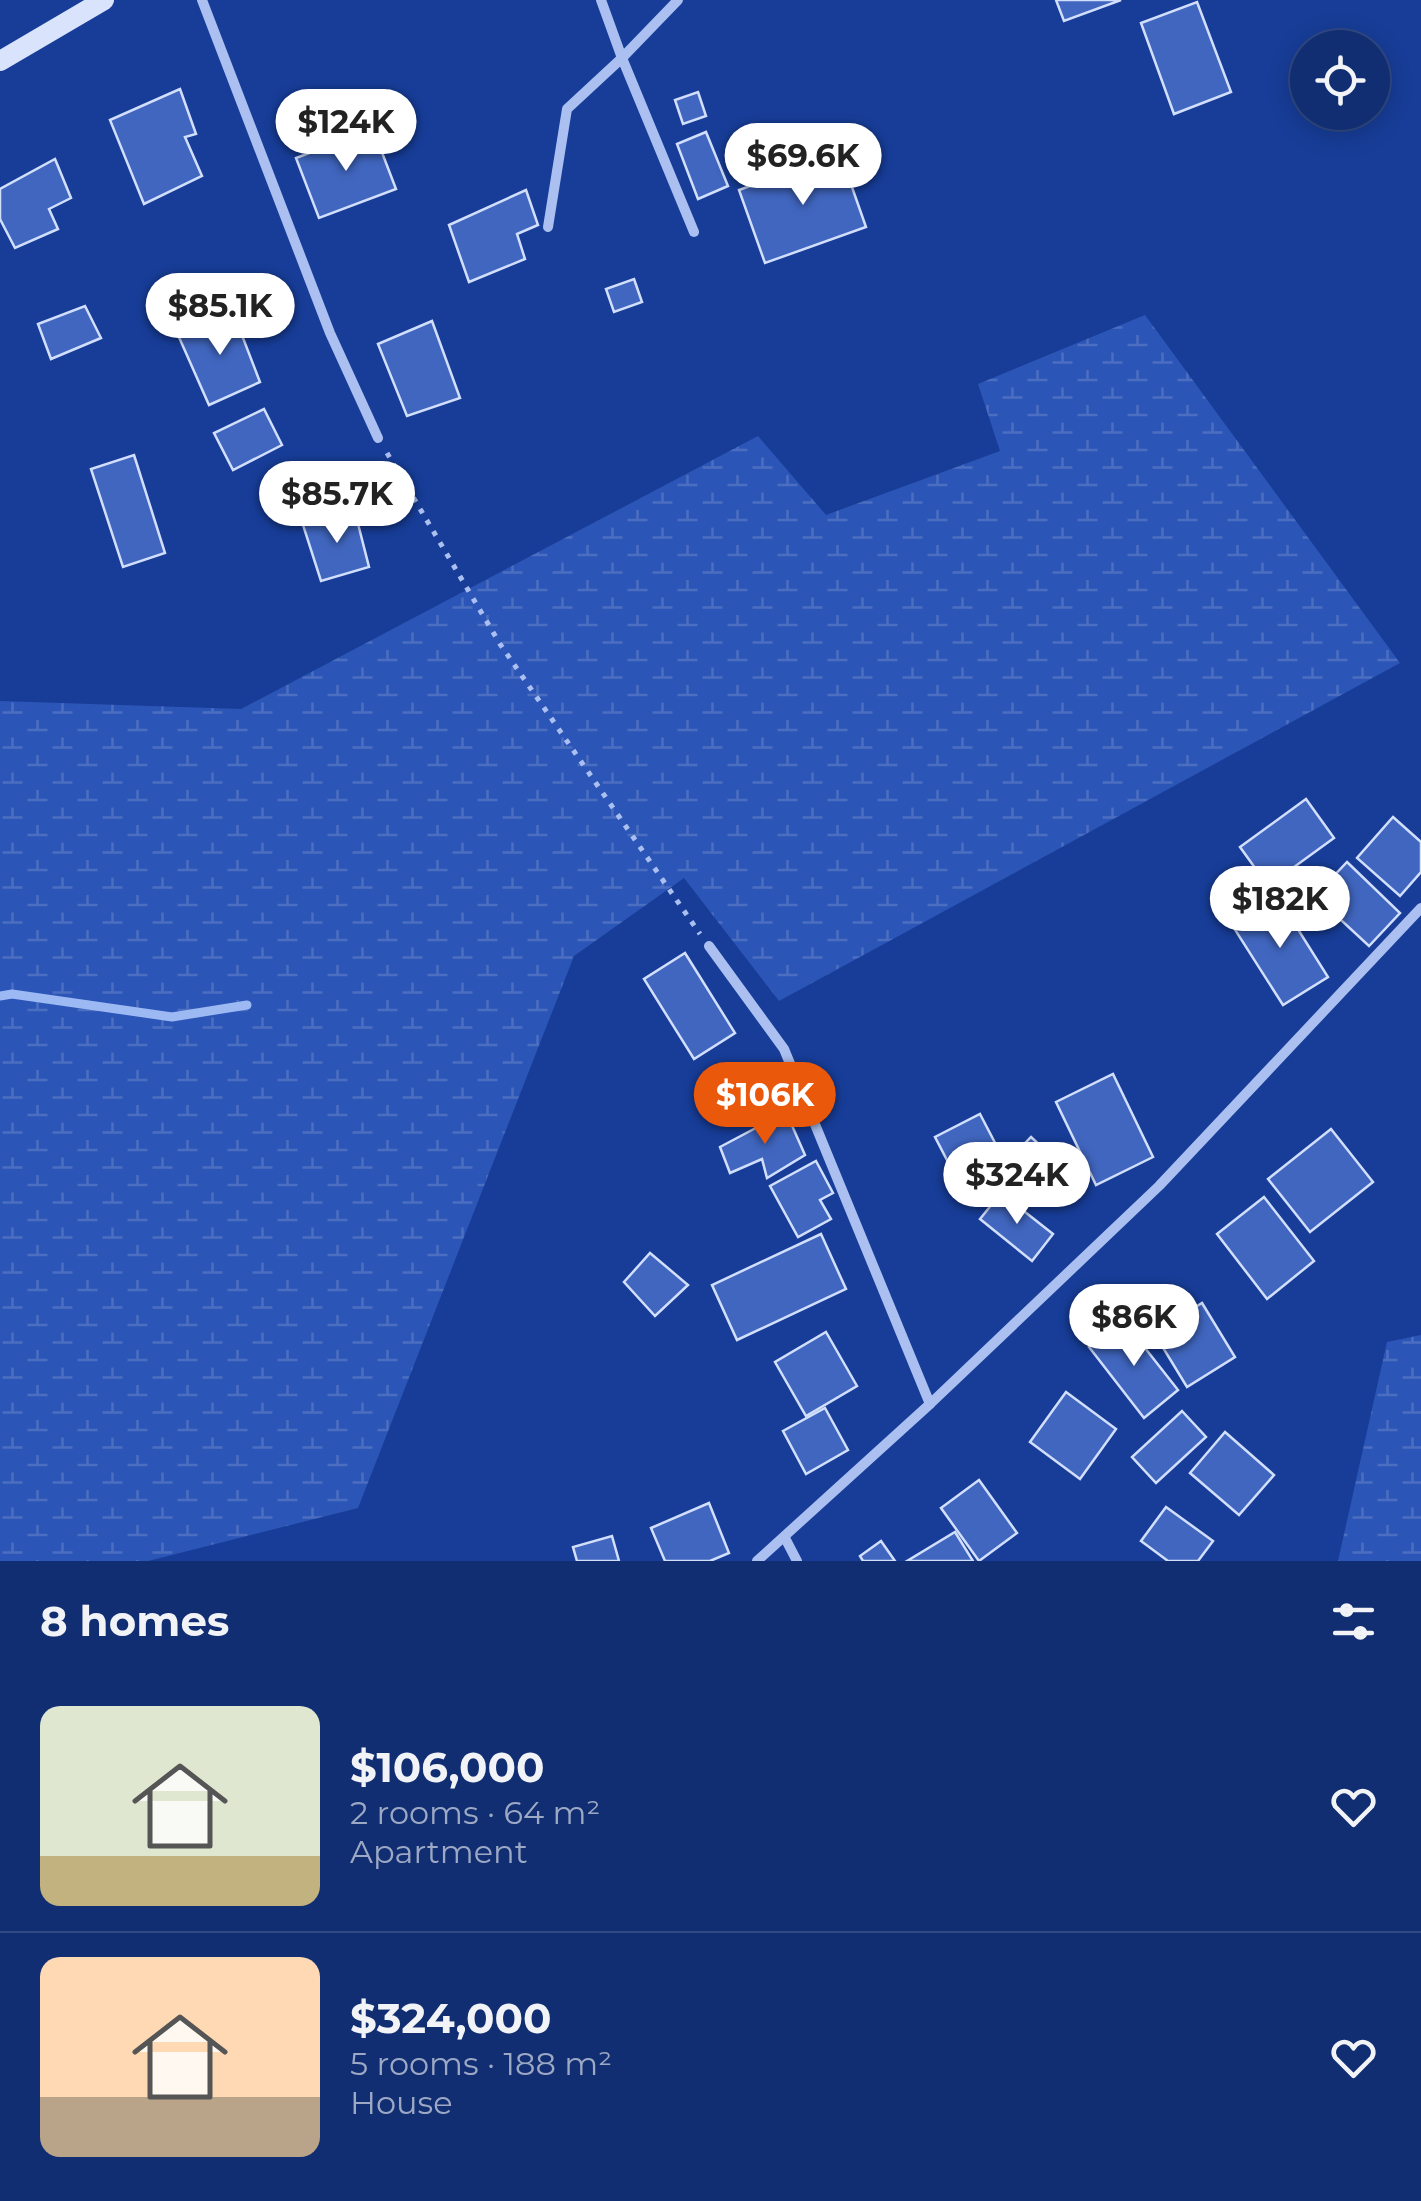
<!DOCTYPE html>
<meta charset="utf-8">
<style>
body{margin:0;font-family:Montserrat,sans-serif;background:#1a3677;color:#f1f3f6;height:100vh;display:flex;flex-direction:column;font-size:38px;white-space:nowrap}
*{box-sizing:border-box;margin:0}
p{font-size:32px;color:#9ca8c4}
.icon{flex:none;width:55px;height:55px;fill:none;stroke:currentColor;stroke-width:2;stroke-linecap:round;stroke-linejoin:round}
.map{position:relative;height:1561px;overflow:hidden}
.drawer{display:flex;flex-direction:column;background:#112e72;flex:1}
.drawer>*{flex:none}
.buttons{position:absolute;left:1290px;top:30px;display:grid;gap:20px}
.buttons a{display:grid;place-items:center;width:100px;height:100px;border-radius:50%;background:#112e72;box-shadow:0 5px 25px #0003,0 0 0 2px #304a84;font-size:50px}
.price{position:absolute;translate:-50% -85px;padding:0 22px;border-radius:35px;background:#fff;color:#222;font-size:32px;line-height:65px;filter:drop-shadow(0 2px 5px #0008)}
.price::after{content:'';position:absolute;left:50%;top:60px;width:30px;height:22px;margin-left:-15px;background:inherit;clip-path:polygon(0 0,100% 0,50% 100%)}
.price.active{background:#ea580c;color:#fff}
ul{padding:0;list-style:none}
li{display:flex;align-items:center;gap:30px;height:250px;padding:0 40px}
li+li{border-top:2px solid #304a84}
li span{display:grid;place-items:center;flex:none;width:280px;height:200px;border-radius:20px;color:#555}
li>.icon{margin-inline-start:auto}
span .icon{width:120px;height:120px;fill:#fffc;stroke-width:1}
li b{font-size:42px}
h2{display:flex;justify-content:space-between;align-items:center;height:120px;padding:0 40px;font-size:42px}
.map>svg:first-child{display:block}
.wetland{fill:url(#wetland-marsh)}
.lines{fill:none;stroke-linecap:round;stroke-linejoin:round}
.stream{stroke:#9db9f4;stroke-width:9}
.building{fill:#4066bf;stroke:#d2dffc;stroke-width:2.5}
.path{stroke:#abc0f1;stroke-width:5;stroke-dasharray:5 8;stroke-linecap:butt}
.street{stroke:#abc0f1;stroke-width:10}
.secondary{stroke:#d9e3fc;stroke-width:20}
</style>
<div class="map">
<svg width="1421" height="1561" viewBox="0 0 1421 1561">
<defs>
<pattern id="wetland-marsh" width="20" height="14" patternUnits="userSpaceOnUse" patternTransform="scale(2.5)"><rect width="20" height="14" fill="#2b55b6"/><path d="M1 5h8M5 5V1M11 12h8M15 12V8" fill="none" stroke="#4b6ec1"/></pattern>
</defs>
<rect width="100%" height="100%" fill="#173d98"/>
<!-- wetland -->
<g class="wetland">
<path d="M1145,315L1400,663L779,1001L684,878L574,956L358,1508L148,1561H0V701L241,709L758,436L826,515L1000,451L978,384Z"/>
<path d="M1421,1335V1561H1338L1387,1342Z"/>
</g>
<g class="lines">
<!-- stream -->
<path class="stream" d="M0,996L12,994L172,1017L247,1005"/>
</g>
<!-- building -->
<g class="building">
<path d="M1056,0H1121L1064,21Z"/>
<path d="M1197,2L1231,92L1174,114L1141,23Z"/>
<path d="M180,89L196,134L185,137L202,176L144,204L110,120Z"/>
<path d="M698,92L706,116L683,124L675,100Z"/>
<path d="M373,129L396,189L319,218L296,158Z"/>
<path d="M706,132L728,186L698,199L677,144Z"/>
<path d="M840,153L866,227L765,263L739,190Z"/>
<path d="M55,159L71,198L49,209L58,229L15,248L0,219V189Z"/>
<path d="M526,190L538,225L517,234L525,259L469,282L449,225Z"/>
<path d="M634,279L642,302L614,312L606,289Z"/>
<path d="M85,306L101,338L51,359L38,324Z"/>
<path d="M233,312L260,382L209,405L178,335Z"/>
<path d="M432,321L460,398L407,416L378,344Z"/>
<path d="M264,409L282,445L233,470L214,433Z"/>
<path d="M134,455L165,553L123,567L91,469Z"/>
<path d="M355,512L369,567L321,581L303,525Z"/>
<path d="M1306,799L1334,838L1268,886L1240,847Z"/>
<path d="M1393,817L1421,842V872L1400,896L1357,858Z"/>
<path d="M1347,862L1400,913L1369,946L1315,896Z"/>
<path d="M1277,896L1328,977L1283,1005L1232,925Z"/>
<path d="M685,953L735,1033L694,1059L644,979Z"/>
<path d="M1113,1074L1153,1157L1096,1185L1056,1102Z"/>
<path d="M786,1112L805,1155L767,1178L762,1159L730,1173L720,1147Z"/>
<path d="M980,1114L1005,1162L960,1185L935,1137Z"/>
<path d="M1331,1129L1373,1182L1310,1232L1268,1179Z"/>
<path d="M1031,1137L1059,1163L1037,1186L1009,1160Z"/>
<path d="M816,1161L833,1193L820,1200L831,1219L798,1237L770,1186Z"/>
<path d="M1001,1193L1053,1234L1032,1261L980,1219Z"/>
<path d="M1264,1197L1314,1261L1267,1299L1217,1234Z"/>
<path d="M821,1234L846,1289L737,1340L712,1285Z"/>
<path d="M650,1253L688,1285L655,1316L624,1282Z"/>
<path d="M1202,1303L1235,1357L1187,1387L1154,1333Z"/>
<path d="M1123,1320L1178,1390L1144,1418L1089,1347Z"/>
<path d="M826,1332L857,1386L806,1416L775,1362Z"/>
<path d="M1066,1392L1116,1429L1080,1479L1030,1442Z"/>
<path d="M825,1408L848,1450L806,1474L783,1431Z"/>
<path d="M1182,1411L1206,1437L1156,1483L1132,1457Z"/>
<path d="M1225,1432L1274,1475L1239,1515L1190,1473Z"/>
<path d="M979,1480L1017,1533L979,1561L941,1508Z"/>
<path d="M709,1503L729,1553L710,1561H665L651,1528Z"/>
<path d="M1166,1507L1213,1541L1198,1561H1168L1141,1541Z"/>
<path d="M955,1532L973,1561H907Z"/>
<path d="M612,1536L619,1561H577L573,1547Z"/>
<path d="M881,1541L895,1561H863L860,1556Z"/>
</g>
<g class="lines">
<!-- path -->
<path class="path" d="M387,453L500,644L700,934"/>
<!-- street -->
<g class="street">
<path d="M202,0L330,333L378,438"/>
<path d="M601,0L622,58L694,232"/>
<path d="M548,227L567,109L622,58L678,0"/>
<path d="M709,946L784,1049L930,1404L757,1561"/>
<path d="M930,1404L1159,1186L1421,908"/>
<path d="M785,1538L797,1561"/>
</g>
<!-- secondary -->
<path class="secondary" d="M0,61L104,0"/>
</g>
</svg>
<div class="buttons">
<a><svg class="icon" aria-label="locate" viewBox="0 0 24 24"><circle cx="12" cy="12" r="6"/><path d="M12 2v4M12 18v4M2 12h4M18 12h4"/></svg></a>
</div>
<b class="price" style="left:346px;top:174px">$124K</b>
<b class="price" style="left:803px;top:208px">$69.6K</b>
<b class="price" style="left:220px;top:358px">$85.1K</b>
<b class="price" style="left:337px;top:546px">$85.7K</b>
<b class="price" style="left:1280px;top:951px">$182K</b>
<b class="price active" style="left:765px;top:1147px">$106K</b>
<b class="price" style="left:1017px;top:1227px">$324K</b>
<b class="price" style="left:1134px;top:1369px">$86K</b>
</div>
<section class="drawer">
<h2>8 homes<svg class="icon" aria-label="filters" viewBox="0 0 24 24"><path d="M4 7h16M4 17h16"/><circle cx="9" cy="7" r="2"/><circle cx="15" cy="17" r="2"/></svg></h2>
<ul>
<li><span style="background:linear-gradient(#dfe7d0 75%,#c2b280 0)"><svg class="icon" aria-label="home" viewBox="0 0 24 24"><path d="M3 11l9-7 9 7M6 9v11h12V9"/></svg></span><div><b>$106,000</b><p>2 rooms · 64 m²</p><p>Apartment</p></div><svg class="icon" aria-label="heart" viewBox="0 0 24 24"><path d="M12 20l-8-8c-3-5 5-10 8-4 3-6 11-1 8 4z"/></svg></li>
<li><span style="background:linear-gradient(#ffd9b3 70%,#b9a48a 0)"><svg class="icon" aria-label="home" viewBox="0 0 24 24"><path d="M3 11l9-7 9 7M6 9v11h12V9"/></svg></span><div><b>$324,000</b><p>5 rooms · 188 m²</p><p>House</p></div><svg class="icon" aria-label="heart" viewBox="0 0 24 24"><path d="M12 20l-8-8c-3-5 5-10 8-4 3-6 11-1 8 4z"/></svg></li>
</ul>
</section>
